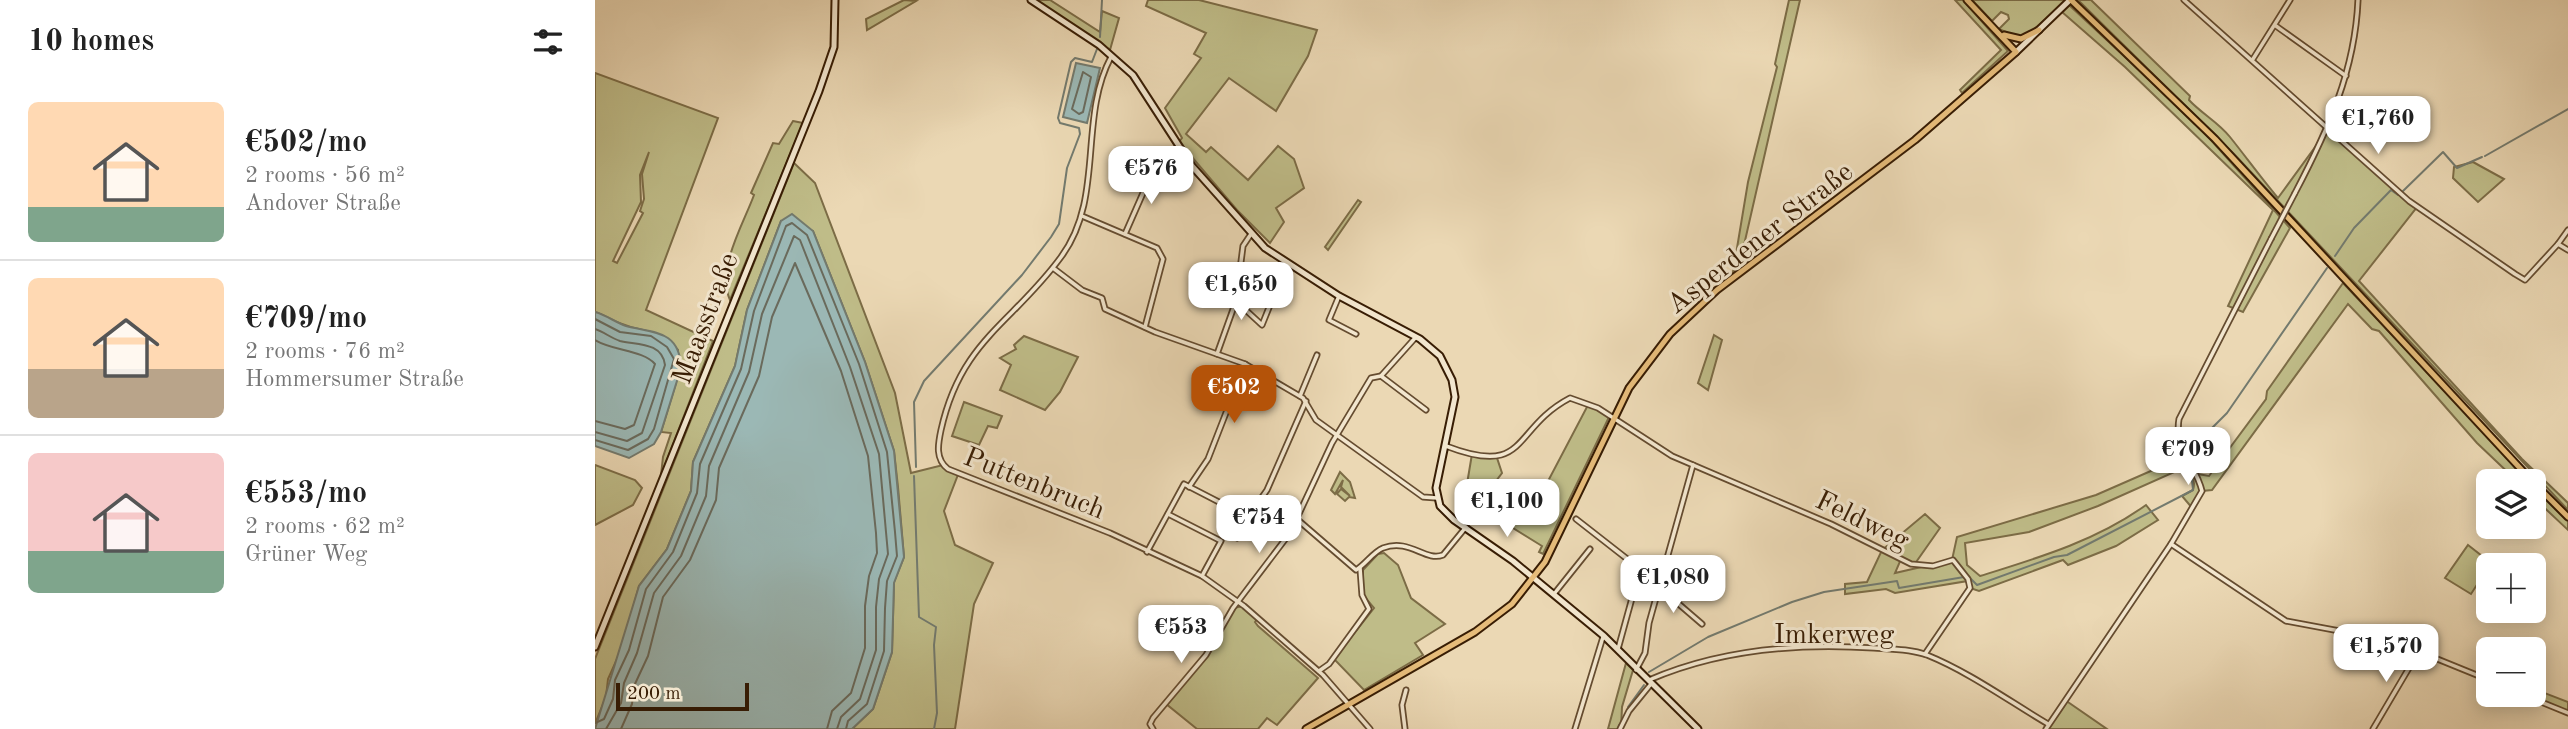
<!DOCTYPE html>
<meta charset="utf-8">
<style>
body{margin:0;font-family:"Old Standard TT",serif;background:#f2f2f2;color:#222;height:100vh;display:flex;flex-direction:column;font-size:26px;white-space:nowrap}
*{box-sizing:border-box;margin:0}
p{font-size:23px;color:#767676}
.icon{flex:none;width:38px;height:38px;fill:none;stroke:currentColor;stroke-width:2;stroke-linecap:round;stroke-linejoin:round}
.map{position:relative;flex:1;overflow:hidden}
.details{display:flex;flex-direction:column;background:#fff;width:595px}
.details>*{flex:none}
.fabs{position:absolute;left:1881px;top:469px;display:grid;gap:14px}
.fabs a{display:grid;place-items:center;width:70px;height:70px;border-radius:10px;background:#fff;box-shadow:0 4px 18px #0003;font-size:35px}
.scale{position:absolute;left:21px;bottom:18px;width:133px;box-sizing:border-box;padding-left:7px;border:4px solid #381d04;border-top:0;font-size:19px;line-height:24px;white-space:nowrap;color:#381d04;-webkit-text-stroke:5px #f2e6ce;paint-order:stroke}
.price{position:absolute;translate:-50% -60px;padding:0 16px;border-radius:14px;background:#fff;color:#222;font-size:23px;line-height:46px;filter:drop-shadow(0 2px 4px #0008)}
.price::after{content:'';position:absolute;left:50%;top:42px;width:21px;height:16px;margin-left:-10px;background:inherit;clip-path:polygon(0 0,100% 0,50% 100%)}
.price.selected{background:#b45309;color:#fff}
ul{padding:0;list-style:none}
li{display:flex;align-items:center;gap:21px;height:175px;padding:0 28px}
li+li{border-top:2px solid #e0e0e0}
li span{display:grid;place-items:center;flex:none;width:196px;height:140px;border-radius:10px;color:#555}
li>.icon{margin-inline-start:auto}
span .icon{width:84px;height:84px;fill:#fffc;stroke-width:1}
li b{font-size:30px}
h2{display:flex;justify-content:space-between;align-items:center;height:84px;padding:0 28px;font-size:30px}
main{display:flex;flex:1;min-height:0}
.map>svg:first-child{display:block}
.green{fill:#bfbc88;stroke:#7c6c46;stroke-width:2;fill-rule:evenodd}
.water{fill:#9bb8b5;stroke:#737a6e;stroke-width:2}
.lines{fill:none;stroke-linecap:round;stroke-linejoin:round}
.shore{stroke:#6a6a5c;stroke-width:2}
.stream{stroke:#737a6e;stroke-width:2}
.street-casing{stroke:#654c30;stroke-width:7}
.secondary-casing{stroke:#381d04;stroke-width:9}
.primary-casing{stroke:#381d04;stroke-width:9}
.street{stroke:#f2e6ce;stroke-width:3.5}
.secondary{stroke:#f2e6ce;stroke-width:5}
.primary{stroke:#e6bc7a;stroke-width:5}
.street-bridge-casing{stroke:#654c30;stroke-width:7;stroke-linecap:butt}
.street-bridge{stroke:#f2e6ce;stroke-width:3.5}
.labels{text-anchor:middle;stroke-width:6;stroke-linejoin:round;paint-order:stroke}
.street-label{font-size:28px;fill:#381d04;stroke:#f2e6ce}
</style>
<main>
<section class="details">
<h2>10 homes<svg class="icon" aria-label="filters" viewBox="0 0 24 24"><path d="M4 7h16M4 17h16"/><circle cx="9" cy="7" r="2"/><circle cx="15" cy="17" r="2"/></svg></h2>
<ul>
<li><span style="background:linear-gradient(#ffd9b3 75%,#7fa58c 0)"><svg class="icon" aria-label="home" viewBox="0 0 24 24"><path d="M3 11l9-7 9 7M6 9v11h12V9"/></svg></span><div><b>€502/mo</b><p>2 rooms · 56 m²</p><p>Andover Straße</p></div></li>
<li><span style="background:linear-gradient(#ffd9b3 65%,#b9a48a 0)"><svg class="icon" aria-label="home" viewBox="0 0 24 24"><path d="M3 11l9-7 9 7M6 9v11h12V9"/></svg></span><div><b>€709/mo</b><p>2 rooms · 76 m²</p><p>Hommersumer Straße</p></div></li>
<li><span style="background:linear-gradient(#f6c9c9 70%,#7fa58c 0)"><svg class="icon" aria-label="home" viewBox="0 0 24 24"><path d="M3 11l9-7 9 7M6 9v11h12V9"/></svg></span><div><b>€553/mo</b><p>2 rooms · 62 m²</p><p>Grüner Weg</p></div></li>
</ul>
</section>
<div class="map">
<svg width="1973" height="729" viewBox="0 0 1973 729">
<rect width="100%" height="100%" fill="#ebd8b4"/>
<filter id="stains"><feTurbulence type="fractalNoise" baseFrequency=".00286" numOctaves="4"/><feColorMatrix values="0 0 0 0 .2 0 0 0 0 .09 0 0 0 0 .02 0 0 0 .5 -.17"/></filter>
<radialGradient id="worn" r=".72"><stop offset=".6" stop-color="#630" stop-opacity="0"/><stop offset="1" stop-color="#630" stop-opacity=".3"/></radialGradient>
<!-- green -->
<g class="green">
<path d="M309,0L321,1L272,30L271,19Z"/>
<path d="M441,0H455L505,32L507,11L524,18L515,50Z"/>
<path d="M553,0H604L722,30L713,56L681,111L634,78L591,134L611,152L616,147L653,180L683,146L699,159L709,188L681,208L689,222L675,243L642,210L584,142L587,138L570,108L606,58L599,54L611,33L551,6Z"/>
<path d="M1194,0H1205L1144,267L1138,272L1153,182L1182,67L1180,64Z"/>
<path d="M1360,0H1368L1413,51L1367,93L1365,90L1406,50Z"/>
<path d="M1377,0H1469L1470,2L1436,32L1424,38L1404,29L1414,19L1413,15L1406,12L1397,21Z"/>
<path d="M1483,0H1496L1595,96L1594,100C1607,114 1623,122 1635,137C1651,157 1667,179 1683,198L1734,128L1822,207L1764,281L1927,459L1973,503V510L1639,154Z"/>
<path d="M1474,5L1597,119L1695,228L1648,312L1633,306L1678,210L1530,67L1467,12Z"/>
<path d="M0,73L123,118L51,310L118,341L66,475L68,457L76,433L66,432L81,383L83,350C62,326 51,334 27,324C17,321 10,315 0,312ZM54,152L47,174L49,199L45,211L48,213L22,263L18,261L46,202L45,175Z"/>
<path d="M198,121L208,123L135,300C121,269 148,225 159,195L156,193L178,143L184,144Z"/>
<path d="M1878,162L1909,179L1883,202L1858,178L1859,167Z"/>
<path d="M199,163L220,183L300,393L316,473L348,465L364,472L349,511L360,545L398,563L379,604L360,729H257L278,709L297,652L299,582L309,557L303,487L299,451L270,362L218,231L186,221L152,310L140,366L98,462L96,491L72,549L44,586L27,648L13,679L11,697L0,724V659Z"/>
<path d="M763,200L766,202L733,250L730,247Z"/>
<path d="M1748,283L1935,481H1922L1882,443L1784,331L1777,329L1753,304L1617,490L1607,491L1598,509L1587,496L1598,490C1601,480 1597,473 1588,468L1503,506L1434,532L1370,543L1372,565L1385,576C1443,558 1501,541 1551,505L1563,520L1521,546L1473,565L1468,560L1384,591L1375,588L1373,581L1300,593L1291,589L1250,594V584L1272,582L1287,550L1330,514L1345,528L1319,565L1306,559L1300,573L1357,560L1362,537L1501,495L1590,456L1603,474L1614,476L1671,399L1672,391Z"/>
<path d="M1119,335L1127,340L1113,390L1103,383Z"/>
<path d="M429,336L483,357L465,392L450,410L405,390L416,365L405,358L421,349L419,345Z"/>
<path d="M369,402L407,416L402,428L393,426L384,445L357,436Z"/>
<path d="M993,405L1015,415L948,554L944,552L947,546L876,502L880,488L872,484L877,454L902,458L907,473L898,485L941,504Z"/>
<path d="M0,465L40,480L47,488L38,505L0,525Z"/>
<path d="M745,472L755,482L760,498L754,497L750,501L742,494L746,489L755,496L746,487L748,480L740,494L736,490Z"/>
<path d="M1939,485L1973,521V530L1939,498Z"/>
<path d="M1873,545L1896,563L1876,594L1850,578Z"/>
<path d="M789,553L803,565L816,598L850,624L820,643L828,655L769,690L739,659L779,608L768,595V570L783,554Z"/>
<path d="M649,606L663,618L660,622L663,626L723,678L682,725L672,718L663,729H602L570,703L611,655L638,608Z"/>
<path d="M1031,663L1038,670L1027,707L1026,729H1013Z"/>
<path d="M1939,689L1973,702V713L1929,695H1939Z"/>
<path d="M1470,700L1512,729H1451Z"/>
</g>
<!-- water -->
<g class="water">
<path d="M481,63L505,68L492,123L468,117Z"/>
<path d="M197,214L218,231L270,362L299,451L309,557L299,583L297,652L278,709L257,729H0L44,586L72,549L96,491L98,462L140,366L152,310L186,221Z"/>
<path d="M0,312C11,315 20,322 31,326C56,333 85,329 86,368L66,432L59,444L34,458L0,446Z"/>
</g>
<g class="lines">
<!-- shore -->
<g class="shore">
<path d="M488,72L496,77L488,112L484,114L477,109Z"/>
<path d="M0,319L25,332L56,336L72,347L79,359L59,429L53,439L33,450L0,440"/>
<path d="M0,329C9,332 16,338 25,341C42,345 67,342 70,365L47,433L32,441L0,432"/>
<path d="M0,340C18,351 48,350 60,364L39,425L30,429L0,421"/>
<path d="M0,723L9,719L18,699L20,680L34,650L51,589L78,552L102,493L105,464L146,369L159,311L191,226L197,223L212,235L264,364L292,452L300,532L302,556L292,581L290,608L289,651L272,704L253,721L251,729"/>
<path d="M11,729L26,703L29,683L42,653L59,593L86,556L111,496L114,466L154,372L167,314L199,236L205,240L255,367L284,454L291,532L293,554L284,579L281,607V650L265,699L246,717L242,729"/>
<path d="M26,729L37,704L39,686L53,656L68,597L95,560L121,500L124,468L164,376L177,317L200,263L246,371L273,456L281,533L282,553L274,576L270,606V648L256,693L237,711L232,729"/>
</g>
<!-- stream -->
<g class="stream">
<path d="M505,37L507,0"/>
<path d="M1890,156L1973,109"/>
<path d="M1807,192L1848,152L1862,168L1887,157"/>
<path d="M1740,256L1759,228L1796,190L1803,195"/>
<path d="M321,467L319,402L329,381L427,275L456,237L464,224L472,168L485,134L484,128L465,123L463,118L476,62L480,58L497,62L502,49"/>
<path d="M1601,467L1603,465L1595,450L1632,413L1732,268"/>
<path d="M319,476L324,617L341,627L339,645L342,713L339,729"/>
<path d="M1373,576L1382,585L1459,557L1472,555L1598,490L1596,471"/>
<path d="M1054,672L1113,637L1197,602L1229,592L1302,581L1304,588L1369,577"/>
<path d="M1033,707L1049,685"/>
<path d="M1023,729L1024,725"/>
</g>
<defs>
<g id="street">
<path d="M1589,0L1814,201L1920,274L1930,280L1963,244L1973,250"/>
<path d="M1681,26L1751,76"/>
<path d="M516,57C483,119 510,198 466,257C417,324 366,340 346,430C343,444 340,459 353,469L515,533L607,576L649,606L728,675L775,729"/>
<path d="M1658,59L1695,0"/>
<path d="M1700,193C1733,130 1760,71 1763,0"/>
<path d="M487,216L562,248L568,259L550,327"/>
<path d="M530,234L559,168"/>
<path d="M1963,244L1973,230"/>
<path d="M458,268L487,290L507,298L510,309L560,332L650,364L708,398L721,420L828,497L842,498"/>
<path d="M603,291L641,301L667,325L681,290"/>
<path d="M744,296L734,320L761,334"/>
<path d="M622,354L641,301L648,246L656,234"/>
<path d="M786,376L831,410"/>
<path d="M705,396L722,355"/>
<path d="M851,446C934,478 916,429 975,398L1003,408L1077,456L1236,524L1316,564L1338,566L1358,560L1373,579L1375,588L1330,654"/>
<path d="M594,487L613,459L650,364"/>
<path d="M573,514L626,541L607,576"/>
<path d="M653,517L672,490L711,401"/>
<path d="M981,519L1045,569L1023,649"/>
<path d="M703,520L761,570C771,564 778,552 788,548C815,538 830,562 848,555L871,527"/>
<path d="M1576,544L1691,621L1798,641L1894,680"/>
<path d="M552,552L589,484L653,517L642,538"/>
<path d="M1064,587L1107,624"/>
<path d="M959,594L995,549"/>
<path d="M1041,670L1050,653L1054,623L1098,465"/>
<path d="M724,671L734,664L774,609L767,595L765,568"/>
<path d="M1054,680C1123,650 1204,643 1279,648C1296,649 1316,649 1332,655C1374,672 1414,701 1453,724"/>
<path d="M1929,695L1973,713"/>
<path d="M558,729L555,724L558,718L611,655L638,608L695,533L737,443L776,378L786,376L821,337"/>
<path d="M810,729L807,705L811,690"/>
<path d="M980,729L1008,637"/>
<path d="M1025,729L1034,711L1056,684"/>
<path d="M1451,729L1576,544L1607,491C1601,465 1579,448 1584,419L1676,239"/>
<path d="M1778,729L1824,651"/>
</g>
<g id="secondary">
<path d="M436,0L504,45L538,75L597,166L670,248L744,296L825,339L845,356L857,380L860,397L841,488L845,506L859,520L918,561L1009,636L1103,729"/>
<path d="M1421,52L1475,0"/>
<path d="M0,647L224,91L239,47L240,0"/>
</g>
<g id="primary">
<path d="M1476,0L1620,139L1937,481"/>
<path d="M1409,35L1426,39L1444,30"/>
<path d="M1939,483L1973,517"/>
<path d="M711,729L880,632L917,604L950,562L1034,388L1075,334L1122,290L1320,140L1421,52L1372,0"/>
</g>
</defs>
<!-- street casing -->
<use href="#street" class="street-casing"/>
<!-- secondary casing -->
<use href="#secondary" class="secondary-casing"/>
<!-- primary casing -->
<use href="#primary" class="primary-casing"/>
<!-- street -->
<use href="#street" class="street"/>
<!-- secondary -->
<use href="#secondary" class="secondary"/>
<!-- primary -->
<use href="#primary" class="primary"/>
<defs>
<path id="street-bridge" d="M1676,239L1700,193"/>
</defs>
<!-- street-bridge casing -->
<use href="#street-bridge" class="street-bridge-casing"/>
<!-- street-bridge -->
<use href="#street-bridge" class="street-bridge"/>
</g>
<g class="labels">
<!-- street labels -->
<g class="street-label">
<text transform="translate(1164 237) rotate(-38)" y="10">Asperdener Straße</text>
<text transform="translate(109 318) rotate(-69)" y="10">Maasstraße</text>
<text transform="translate(440 482) rotate(22)" y="10">Puttenbruch</text>
<text transform="translate(1268 519) rotate(26)" y="10">Feldweg</text>
<text x="1239" y="643">Imkerweg</text>
</g>
</g>
<rect width="100%" height="100%" filter="url(#stains)"/>
<rect width="100%" height="100%" fill="url(#worn)"/>
</svg>
<div class="fabs">
<a><svg class="icon" aria-label="layers" viewBox="0 0 24 24"><path d="M12 4l9 5-9 5-9-5zM3 14l9 5 9-5"/></svg></a>
<a>+</a>
<a>−</a>
</div>
<div class="scale">200 m</div>
<b class="price" style="left:1783px;top:156px">€1,760</b>
<b class="price" style="left:556px;top:206px">€576</b>
<b class="price" style="left:646px;top:322px">€1,650</b>
<b class="price selected" style="left:639px;top:425px">€502</b>
<b class="price" style="left:1593px;top:487px">€709</b>
<b class="price" style="left:912px;top:539px">€1,100</b>
<b class="price" style="left:664px;top:555px">€754</b>
<b class="price" style="left:1078px;top:615px">€1,080</b>
<b class="price" style="left:586px;top:665px">€553</b>
<b class="price" style="left:1791px;top:684px">€1,570</b>
</div>
</main>
